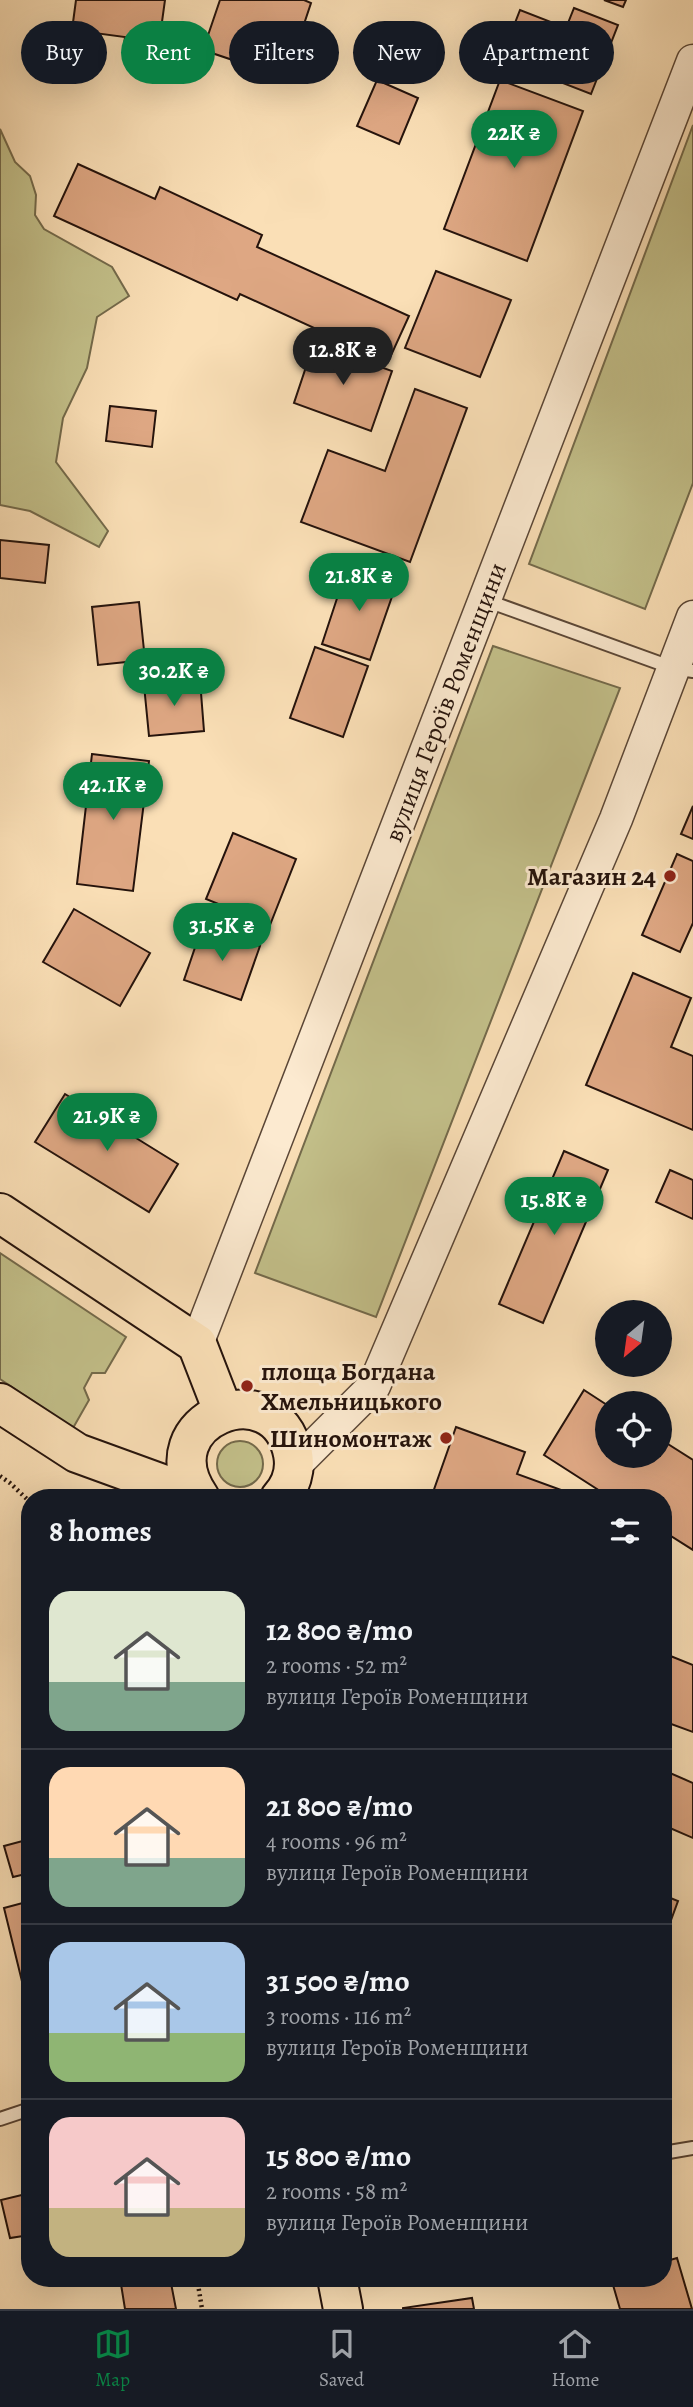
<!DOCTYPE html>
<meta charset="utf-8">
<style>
body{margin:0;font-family:Alegreya,serif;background:#20242c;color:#f1f3f6;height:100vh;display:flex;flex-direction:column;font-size:26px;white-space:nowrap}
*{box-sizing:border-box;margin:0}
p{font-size:23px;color:#9ea1a6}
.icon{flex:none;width:38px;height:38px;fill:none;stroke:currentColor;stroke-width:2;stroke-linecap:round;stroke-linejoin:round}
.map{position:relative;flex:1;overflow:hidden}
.details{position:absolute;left:21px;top:1489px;width:651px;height:798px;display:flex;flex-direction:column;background:#171b24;border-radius:28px;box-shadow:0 7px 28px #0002}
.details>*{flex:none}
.hud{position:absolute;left:21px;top:21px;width:651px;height:63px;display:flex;gap:14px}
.needle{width:46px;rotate:209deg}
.tools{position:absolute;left:595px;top:1300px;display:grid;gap:14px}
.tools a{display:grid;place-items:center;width:77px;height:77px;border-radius:50%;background:#171b24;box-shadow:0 7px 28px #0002;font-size:35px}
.price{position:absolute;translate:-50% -60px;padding:0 16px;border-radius:24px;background:#0b8043;color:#fff;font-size:23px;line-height:46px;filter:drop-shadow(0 2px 4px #0008)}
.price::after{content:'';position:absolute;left:50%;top:42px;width:21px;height:16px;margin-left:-10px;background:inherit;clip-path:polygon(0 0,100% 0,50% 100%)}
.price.selected{background:#222;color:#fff}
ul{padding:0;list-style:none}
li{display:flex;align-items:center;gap:21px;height:175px;padding:0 28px}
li+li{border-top:2px solid #363941}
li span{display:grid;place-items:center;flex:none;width:196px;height:140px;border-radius:21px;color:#555}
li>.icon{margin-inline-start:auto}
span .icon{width:84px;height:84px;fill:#fffc;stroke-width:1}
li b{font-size:30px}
h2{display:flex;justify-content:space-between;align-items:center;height:84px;padding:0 28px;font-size:30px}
.pill{padding:0 24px;border-radius:32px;background:#171b24;box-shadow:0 7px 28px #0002;font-size:24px;line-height:63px}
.pill.selected{background:#0b8043;color:#fff}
.dock{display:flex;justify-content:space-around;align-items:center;height:98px;border-top:2px solid #363941;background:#171b24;font-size:19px;color:#9ea1a6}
.dock a{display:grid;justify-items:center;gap:4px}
.dock .selected{color:#0b8043}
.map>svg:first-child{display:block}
.green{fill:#c3c08a;stroke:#746a4b;stroke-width:2}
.building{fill:#dea783;stroke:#25130c;stroke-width:2}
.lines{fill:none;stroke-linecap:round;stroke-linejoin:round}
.service-casing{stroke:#5a4636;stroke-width:16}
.tertiary-casing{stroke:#5a4636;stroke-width:35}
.primary-casing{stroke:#25130c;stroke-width:42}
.path{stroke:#25130c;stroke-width:4.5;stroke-dasharray:2 3.5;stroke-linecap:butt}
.service{stroke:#fcead0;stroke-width:12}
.tertiary{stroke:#fcead0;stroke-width:32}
.primary{stroke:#fadfb6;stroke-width:38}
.poi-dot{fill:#8f2418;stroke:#fcead0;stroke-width:2.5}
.labels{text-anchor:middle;stroke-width:6;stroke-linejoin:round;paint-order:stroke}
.street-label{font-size:26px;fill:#25130c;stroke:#fcead0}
.poi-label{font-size:26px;font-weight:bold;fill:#25130c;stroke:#fcead0;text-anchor:end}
</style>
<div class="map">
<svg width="693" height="2309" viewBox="0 0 693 2309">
<rect width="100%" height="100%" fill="#fadfb6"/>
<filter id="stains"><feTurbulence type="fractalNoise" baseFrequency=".00286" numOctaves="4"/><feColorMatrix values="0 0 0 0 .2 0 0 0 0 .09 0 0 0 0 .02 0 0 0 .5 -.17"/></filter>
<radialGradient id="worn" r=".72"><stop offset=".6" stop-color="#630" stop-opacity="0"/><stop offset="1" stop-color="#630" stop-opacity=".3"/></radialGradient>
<!-- green -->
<g class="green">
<path d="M693,125V483L645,609L529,564Z"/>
<path d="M0,129L15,162L30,176L36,195L35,215L44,229L112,267L129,296L97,317L87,368L63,418L56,462L108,531L99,547L30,511L0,505Z"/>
<path d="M493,646L620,688L376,1317L255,1273Z"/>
<path d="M0,1253L126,1337L105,1373H92L84,1388L89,1400L73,1428L0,1379Z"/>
<circle cx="240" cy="1464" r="23"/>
</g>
<!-- building -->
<g class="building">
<path d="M76,0H165L157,58L123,53L125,37L72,30Z"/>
<path d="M220,0H304L311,3L286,78L203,50Z"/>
<path d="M604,0H626L623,7Z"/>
<path d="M574,8L618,25L591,94L501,59L520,10L566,28Z"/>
<path d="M377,80L418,98L399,144L357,126Z"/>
<path d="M500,80L583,111L527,261L444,229Z"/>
<path d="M78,164L155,199L160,187L262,235L257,247L409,316L388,362L240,294L237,300L54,216Z"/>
<path d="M436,271L511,300L480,377L405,348Z"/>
<path d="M314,343L392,371L371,431L294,403Z"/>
<path d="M415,389L467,408L410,562L301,522L328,450L385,471Z"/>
<path d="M110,406L156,411L152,447L106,441Z"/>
<path d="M0,540L49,545L45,583L0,578Z"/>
<path d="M348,565L397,582L370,660L322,644Z"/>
<path d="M139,602L145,660L98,665L92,607Z"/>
<path d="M315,647L368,666L343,737L290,718Z"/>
<path d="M200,680L204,731L149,736L144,685Z"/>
<path d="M92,754L149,761L133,891L77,884Z"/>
<path d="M693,806V839L681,834Z"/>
<path d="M233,833L296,859L270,925L206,899Z"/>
<path d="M677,854L693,861V923L680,952L642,935Z"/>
<path d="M74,909L150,953L120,1006L43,962Z"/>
<path d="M202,927L260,946L241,1000L184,980Z"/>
<path d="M633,973L691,998L671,1047L693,1056V1130L586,1085Z"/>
<path d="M65,1094L178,1164L149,1212L35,1142Z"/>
<path d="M564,1151L608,1170L543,1323L499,1304Z"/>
<path d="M670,1170L693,1180V1219L656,1202Z"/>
<path d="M584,1390L607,1405V1456H660V1439L693,1460V1550L663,1531V1498H611L544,1455Z"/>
<path d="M456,1427L525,1452L517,1474L583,1498H431Z"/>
<path d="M663,1653L693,1665V1732L663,1721Z"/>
<path d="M663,1770L693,1783V1838L663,1825Z"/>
<path d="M30,1839V1873L13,1877L4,1846Z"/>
<path d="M663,1895L678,1901L663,1942Z"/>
<path d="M30,1901V2014L4,1908Z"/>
<path d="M30,2193V2212L27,2213L30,2235L10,2238L1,2200Z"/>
<path d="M677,2258L692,2309H620L611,2278H663V2262Z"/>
<path d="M120,2278H170L176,2309H125Z"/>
<path d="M472,2298L474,2309H403V2308Z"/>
</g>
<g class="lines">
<defs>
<g id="service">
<path d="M485,600L673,668L693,671"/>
<path d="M0,2119L30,2109"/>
<path d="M663,2153L693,2148"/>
</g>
<g id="tertiary">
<path d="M197,1344L693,61"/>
<path d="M295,1465L374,1386L616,819L693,617"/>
</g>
<g id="primary">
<path d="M0,1213L197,1344L223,1411"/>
<path d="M0,1403L77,1453L198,1497"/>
<path d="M200,1498C145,1420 276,1368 293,1454C296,1470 291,1486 280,1498"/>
<path d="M337,2278L343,2309"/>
</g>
</defs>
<!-- service casing -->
<use href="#service" class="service-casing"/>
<!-- tertiary casing -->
<use href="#tertiary" class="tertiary-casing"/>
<!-- primary casing -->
<use href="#primary" class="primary-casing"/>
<!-- path -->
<g class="path">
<path d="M0,1476L10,1483L30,1502"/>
<path d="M197,2278L202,2309"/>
</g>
<!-- service -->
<use href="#service" class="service"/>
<!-- tertiary -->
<use href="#tertiary" class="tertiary"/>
<!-- primary -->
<use href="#primary" class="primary"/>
</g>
<!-- markers -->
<g class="poi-dot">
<circle cx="670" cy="876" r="7"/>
<circle cx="247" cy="1386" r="7"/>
<circle cx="446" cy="1438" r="7"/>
</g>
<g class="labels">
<!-- street labels -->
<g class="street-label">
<text transform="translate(445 702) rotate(-69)" y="9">вулиця Героїв Роменщини</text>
</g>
<!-- poi labels -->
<g class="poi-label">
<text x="656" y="885">Магазин 24</text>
<text x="261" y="1380" text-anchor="start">площа Богдана<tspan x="261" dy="30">Хмельницького</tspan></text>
<text x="432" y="1447">Шиномонтаж</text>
</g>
</g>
<rect width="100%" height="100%" filter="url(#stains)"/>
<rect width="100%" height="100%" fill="url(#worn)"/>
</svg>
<div class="tools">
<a><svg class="needle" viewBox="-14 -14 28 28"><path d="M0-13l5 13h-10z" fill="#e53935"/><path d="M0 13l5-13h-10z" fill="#9ea1a6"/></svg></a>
<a><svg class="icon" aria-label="locate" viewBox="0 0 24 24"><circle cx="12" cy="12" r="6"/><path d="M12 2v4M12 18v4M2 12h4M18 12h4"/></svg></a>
</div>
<b class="price" style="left:514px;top:170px">22K ₴</b>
<b class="price selected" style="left:343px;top:387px">12.8K ₴</b>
<b class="price" style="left:359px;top:613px">21.8K ₴</b>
<b class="price" style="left:174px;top:708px">30.2K ₴</b>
<b class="price" style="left:113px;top:822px">42.1K ₴</b>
<b class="price" style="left:222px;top:963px">31.5K ₴</b>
<b class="price" style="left:107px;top:1153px">21.9K ₴</b>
<b class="price" style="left:554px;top:1237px">15.8K ₴</b>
<div class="hud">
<a class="pill">Buy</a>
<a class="pill selected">Rent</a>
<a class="pill">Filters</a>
<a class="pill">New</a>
<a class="pill">Apartment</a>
</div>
<section class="details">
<h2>8 homes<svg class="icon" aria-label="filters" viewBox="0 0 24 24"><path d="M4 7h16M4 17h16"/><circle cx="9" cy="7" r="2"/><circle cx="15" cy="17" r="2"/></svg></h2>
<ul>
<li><span style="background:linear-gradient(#dfe7d0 65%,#7fa58c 0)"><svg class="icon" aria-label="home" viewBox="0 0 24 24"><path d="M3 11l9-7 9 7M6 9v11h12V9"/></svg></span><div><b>12 800 ₴/mo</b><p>2 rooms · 52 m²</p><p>вулиця Героїв Роменщини</p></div></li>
<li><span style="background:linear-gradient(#ffd9b3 65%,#7fa58c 0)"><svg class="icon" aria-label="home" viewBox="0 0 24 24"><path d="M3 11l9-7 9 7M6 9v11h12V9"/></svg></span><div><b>21 800 ₴/mo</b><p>4 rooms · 96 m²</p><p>вулиця Героїв Роменщини</p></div></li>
<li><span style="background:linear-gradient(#a9c7e8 65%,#8fb573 0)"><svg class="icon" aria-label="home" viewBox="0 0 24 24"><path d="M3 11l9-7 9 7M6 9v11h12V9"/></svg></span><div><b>31 500 ₴/mo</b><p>3 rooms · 116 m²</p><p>вулиця Героїв Роменщини</p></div></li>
<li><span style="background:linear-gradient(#f6c9c9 65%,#c2b280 0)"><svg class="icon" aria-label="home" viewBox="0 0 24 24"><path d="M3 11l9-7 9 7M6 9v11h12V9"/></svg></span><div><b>15 800 ₴/mo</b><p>2 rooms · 58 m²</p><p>вулиця Героїв Роменщини</p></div></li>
</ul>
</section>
</div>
<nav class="dock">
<a class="selected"><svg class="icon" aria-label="map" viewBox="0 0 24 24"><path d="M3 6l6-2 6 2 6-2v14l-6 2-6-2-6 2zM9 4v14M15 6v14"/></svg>Map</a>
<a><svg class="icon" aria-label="saved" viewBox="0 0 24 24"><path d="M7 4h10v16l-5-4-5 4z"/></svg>Saved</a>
<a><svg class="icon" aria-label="home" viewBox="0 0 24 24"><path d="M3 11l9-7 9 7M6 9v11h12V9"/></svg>Home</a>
</nav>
